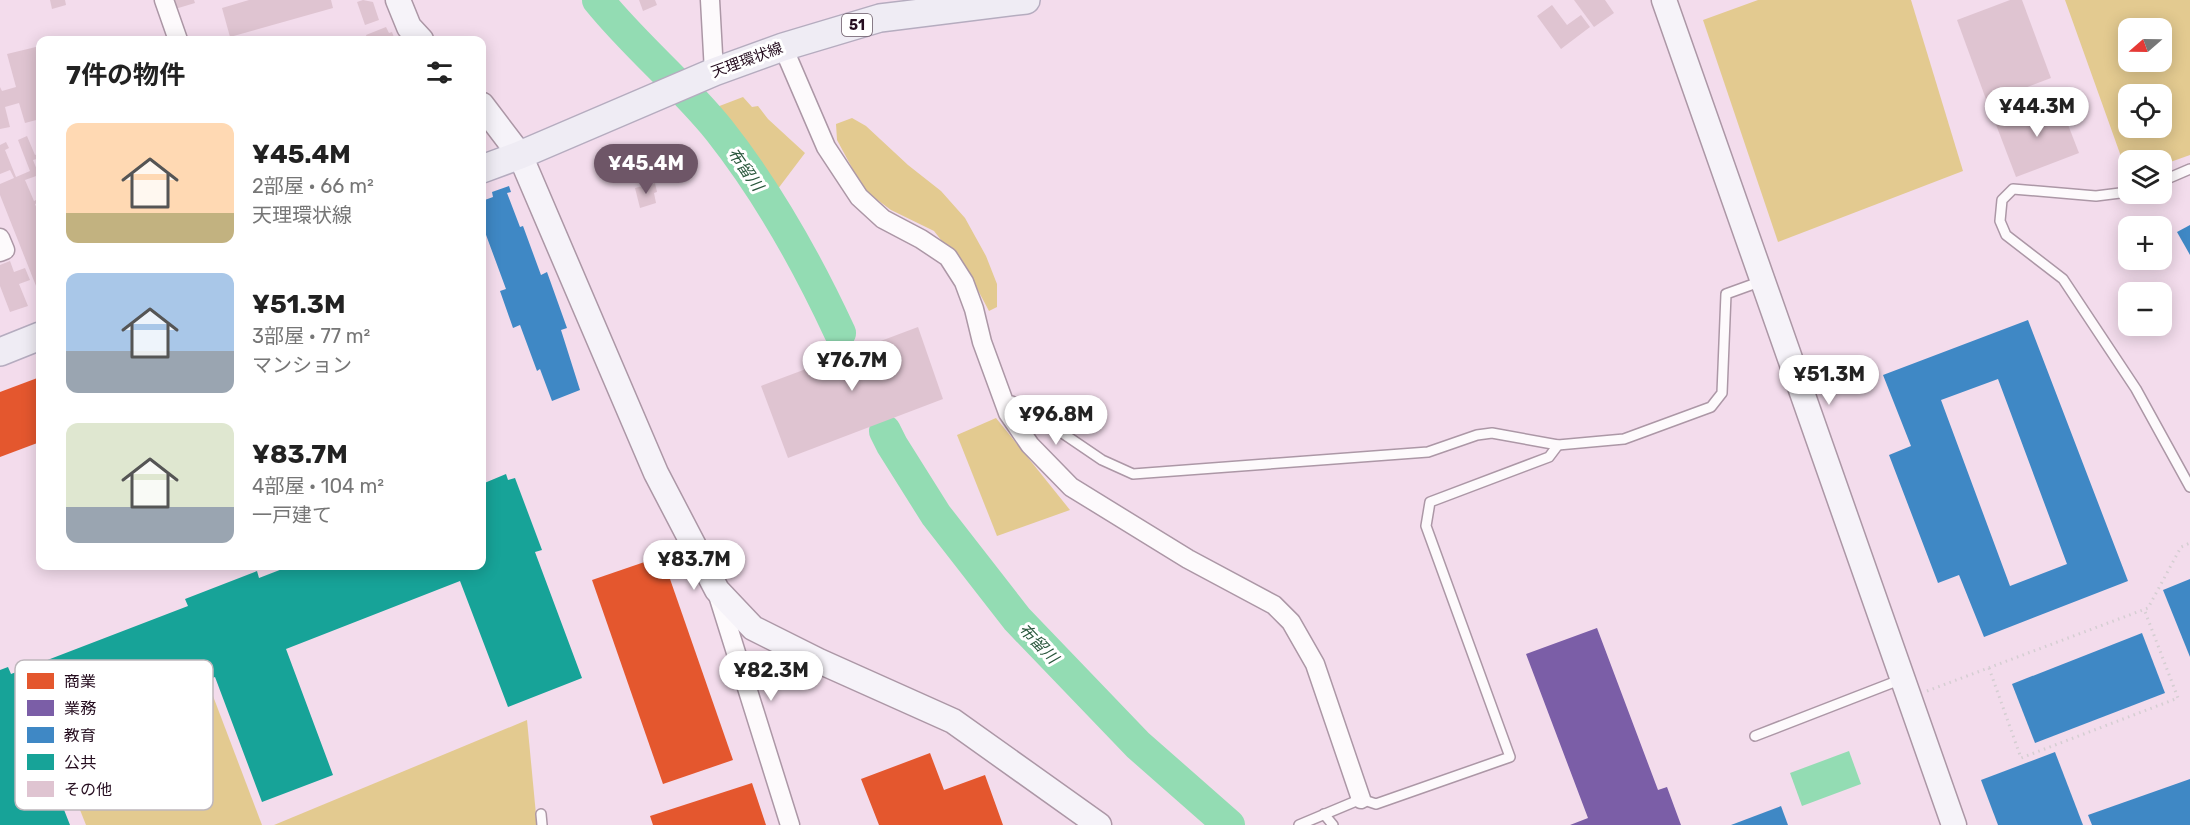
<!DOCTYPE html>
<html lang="ja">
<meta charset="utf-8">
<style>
body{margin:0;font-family:Rubik,"Noto Sans JP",sans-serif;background:#f6f6f6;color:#222;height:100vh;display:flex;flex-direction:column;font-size:22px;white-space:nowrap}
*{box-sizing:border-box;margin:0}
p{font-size:20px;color:#767676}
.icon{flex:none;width:33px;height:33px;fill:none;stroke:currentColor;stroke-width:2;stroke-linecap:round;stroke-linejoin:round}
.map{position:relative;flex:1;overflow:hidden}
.drawer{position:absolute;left:36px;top:36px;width:450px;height:534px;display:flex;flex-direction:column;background:#fff;border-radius:12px;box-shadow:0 3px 15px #0003}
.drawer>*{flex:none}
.needle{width:39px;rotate:250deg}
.controls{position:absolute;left:2118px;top:18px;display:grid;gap:12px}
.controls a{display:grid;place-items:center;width:54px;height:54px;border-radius:12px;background:#fff;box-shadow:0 3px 15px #0003;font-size:30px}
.price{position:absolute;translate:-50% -51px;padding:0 14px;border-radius:21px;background:#fff;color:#222;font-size:20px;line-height:39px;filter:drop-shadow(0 2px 3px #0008)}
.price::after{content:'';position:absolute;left:50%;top:36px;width:18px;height:14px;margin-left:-9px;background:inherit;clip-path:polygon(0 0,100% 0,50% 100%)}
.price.on{background:#6e5667;color:#fff}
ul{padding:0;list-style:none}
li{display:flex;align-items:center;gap:18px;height:150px;padding:0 30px}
li span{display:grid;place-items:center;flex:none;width:168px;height:120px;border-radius:12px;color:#555}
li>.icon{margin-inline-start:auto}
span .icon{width:72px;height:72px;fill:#fffc;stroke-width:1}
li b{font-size:26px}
h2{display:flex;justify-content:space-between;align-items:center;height:72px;padding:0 30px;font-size:26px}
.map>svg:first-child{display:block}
.green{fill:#e3ca90;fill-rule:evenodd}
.water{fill:#93dcb3}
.shops{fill:#e4572e}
.offices{fill:#7b5ea7}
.schools{fill:#3f88c5;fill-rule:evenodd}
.public{fill:#17a398}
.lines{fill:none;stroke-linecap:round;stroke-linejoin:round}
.river{stroke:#93dcb3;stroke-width:32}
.building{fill:#dfc4d1}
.lane-casing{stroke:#ac97a6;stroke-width:12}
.street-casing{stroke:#ac97a6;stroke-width:21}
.secondary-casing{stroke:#ac97a6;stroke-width:27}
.primary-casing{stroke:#b5acbf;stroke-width:30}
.path{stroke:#d5ced2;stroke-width:3;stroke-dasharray:1.5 4.5;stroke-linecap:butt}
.lane{stroke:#fdfafc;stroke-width:9}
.street{stroke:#fdfafc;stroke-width:18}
.secondary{stroke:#f6f3f9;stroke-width:24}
.primary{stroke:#efecf4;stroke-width:27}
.labels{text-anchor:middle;stroke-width:6;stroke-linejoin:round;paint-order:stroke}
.shield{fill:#fff;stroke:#675663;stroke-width:1.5}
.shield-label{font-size:14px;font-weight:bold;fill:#260e20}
.street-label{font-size:15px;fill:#260e20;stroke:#fff}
.water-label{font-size:16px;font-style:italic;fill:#28563b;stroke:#fff}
.key{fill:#fff;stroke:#beb7bc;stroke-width:1.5}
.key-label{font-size:16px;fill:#260e20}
</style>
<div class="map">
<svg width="2190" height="825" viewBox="0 0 2190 825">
<rect width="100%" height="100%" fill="#f3dcec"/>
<!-- green -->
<g class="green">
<path d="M1758,0H1911L1963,171L1778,242L1703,20Z"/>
<path d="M2065,0H2190V155L2162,165V160H2128V176ZM2128,28H2162V62H2128ZM2128,94H2162V128H2128Z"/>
<path d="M743,97L752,107L758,106L768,119L805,153L771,198L709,110Z"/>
<path d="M852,118L866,126L908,165L941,191L965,218L986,256L997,284V307L989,311L972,279L934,231L891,210L864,190L837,140L836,124Z"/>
<path d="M996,418L1070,510L997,536L957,435Z"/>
<path d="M213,696L262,825H86L57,752Z"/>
<path d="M527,720L537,825H274Z"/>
</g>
<!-- water -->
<path class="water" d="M1849,751L1861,784L1802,806L1790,773Z"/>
<!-- shops -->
<g class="shops">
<path d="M40,377V442L0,457V392Z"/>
<path d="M662,556L733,760L663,784L592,580Z"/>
<path d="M930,753L944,790L985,775L1003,825H879L861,779Z"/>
<path d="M752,783L766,825H653L650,816Z"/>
</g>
<!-- offices -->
<path class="offices" d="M1597,628L1658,790L1667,787L1681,825H1570L1588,818L1526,654Z"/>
<!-- schools -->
<g class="schools">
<path d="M509,186L511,192L507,193L520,227L523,226L541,275L547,272L567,328L561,330L580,390L552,401L540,369L537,371L520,325L513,328L500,291L506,289L482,224V201L493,197L492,192Z"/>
<path d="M2190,225V255L2177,232Z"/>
<path d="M2028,320L2128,581L1984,637L1959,575L1938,583L1889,455L1911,446L1883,375ZM1998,379L2067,564L2010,586L1941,400Z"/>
<path d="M2190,579V657L2163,590Z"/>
<path d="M2142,633L2165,693L2035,743L2012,684Z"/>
<path d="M2055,752L2083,825H1998L1981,780Z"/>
<path d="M2190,779V825H2092L2088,815Z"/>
<path d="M1781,806L1788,825H1731Z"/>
</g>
<!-- public -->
<path class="public" d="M506,474L508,480L515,478L542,550L535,552L582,678L508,707L460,581L286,649L333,775L262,802L215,677L39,746L70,825H0V670L8,667L11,674L188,606L185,599L257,571L259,578L290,566H482V484Z"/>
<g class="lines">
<!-- river -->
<g class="river">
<path d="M598,0C635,46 682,84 719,130C768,192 807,262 840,333"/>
<path d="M885,431L892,445L936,515L1017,619L1138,745L1229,825"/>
</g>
</g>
<!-- building -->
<g class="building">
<path d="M50,0H65L66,5L52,9Z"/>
<path d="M172,0H194L195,3L175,9Z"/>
<path d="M249,0H331L333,8L230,37L222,8Z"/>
<path d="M363,0L373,2L379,20L365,25L357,2Z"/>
<path d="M639,0H655L657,5L643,11Z"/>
<path d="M1574,0H1605L1614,13L1594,27Z"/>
<path d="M2010,0H2022L2051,78L1987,102L1957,20Z"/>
<path d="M1552,5L1567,25L1581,15L1590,27L1561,49L1537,16Z"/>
<path d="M386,27L389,33L392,32L395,40H368L366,35Z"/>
<path d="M40,46V119L25,123L19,103L5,107L10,127L0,129V87L2,91L16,87L7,54Z"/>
<path d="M2058,99L2079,153L2016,177L1995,122Z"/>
<path d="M27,136L35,155L40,153V158L33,160L39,175L25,180L34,201L40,198V202L35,204L40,217V296L0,195V184L14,178L10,170L0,174V145L6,142L9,148L5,150L16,177L30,171L18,140Z"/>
<path d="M655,183L657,192L654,193L656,203L640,208L635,188Z"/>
<path d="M10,261L14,272L25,268L30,280L19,284L28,306L10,312L0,286V265Z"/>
<path d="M918,327L943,399L788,458L761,386Z"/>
</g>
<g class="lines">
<defs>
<g id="lane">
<path d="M2162,181L2190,169"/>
<path d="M2128,192L2096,196L2013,189L2002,200L2000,221L2006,235L2063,279L2136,389L2190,487"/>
<path d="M1005,403L1012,401L1027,409L1102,460L1133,474L1428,452L1477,435L1492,433L1558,445L1624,439L1711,407L1722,393L1726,294L1762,281"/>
<path d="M1755,736L1902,679"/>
<path d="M541,814L542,825"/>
<path d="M1324,814L1333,825"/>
<path d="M1299,825L1361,799L1376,804L1510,757L1426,526L1430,502L1549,457L1558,445"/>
</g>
<g id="street">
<path d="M164,0L178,40"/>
<path d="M710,0L714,72"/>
<path d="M783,47L826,147L859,197L883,219L921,239L948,257L964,282L974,309L982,342L1008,413L1030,445L1071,487L1188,559L1274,605L1291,622L1315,664L1361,799"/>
<path d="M0,238L5,250L0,252"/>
<path d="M717,592L790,825"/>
</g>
<g id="secondary">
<path d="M398,0L409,27L421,40"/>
<path d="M1664,0L1954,825"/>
<path d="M482,105L520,155L656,473L717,590L753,628L819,661L953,721L1099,825"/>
</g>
<g id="primary">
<path d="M482,169L520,155L714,72L783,47L880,18L1026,0"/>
<path d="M0,352L40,336"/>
</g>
</defs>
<!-- lane casing -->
<use href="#lane" class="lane-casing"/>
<!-- street casing -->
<use href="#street" class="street-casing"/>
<!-- secondary casing -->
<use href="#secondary" class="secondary-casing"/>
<!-- primary casing -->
<use href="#primary" class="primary-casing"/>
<!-- path -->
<g class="path">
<path d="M1989,668L2021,758L2178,698L2144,609"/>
<path d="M1927,691L2148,608L2181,547L2190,543"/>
</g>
<!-- lane -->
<use href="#lane" class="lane"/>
<!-- street -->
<use href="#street" class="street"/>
<!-- secondary -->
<use href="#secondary" class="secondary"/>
<!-- primary -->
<use href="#primary" class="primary"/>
</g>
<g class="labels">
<!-- shield labels -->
<rect class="shield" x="842" y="14" width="30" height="22" rx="4.5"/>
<g class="shield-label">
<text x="857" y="30">51</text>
</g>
<!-- street labels -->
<g class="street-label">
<text transform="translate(747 60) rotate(-20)" y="5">天理環状線</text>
</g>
<!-- water labels -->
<g class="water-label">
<text transform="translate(746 169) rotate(55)" y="6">布留川</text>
<text transform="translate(1039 643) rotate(46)" y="6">布留川</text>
</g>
</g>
<!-- legend -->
<rect x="15" y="660" width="198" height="150" rx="9" class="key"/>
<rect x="27" y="673" width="27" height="16" fill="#e4572e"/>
<rect x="27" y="700" width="27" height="16" fill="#7b5ea7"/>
<rect x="27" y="727" width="27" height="16" fill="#3f88c5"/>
<rect x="27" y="754" width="27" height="16" fill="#17a398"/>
<rect x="27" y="781" width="27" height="16" fill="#dfc4d1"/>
<g class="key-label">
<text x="64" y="687">商業</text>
<text x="64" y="714">業務</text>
<text x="64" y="741">教育</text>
<text x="64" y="768">公共</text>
<text x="64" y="795">その他</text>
</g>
</svg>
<div class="controls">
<a><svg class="needle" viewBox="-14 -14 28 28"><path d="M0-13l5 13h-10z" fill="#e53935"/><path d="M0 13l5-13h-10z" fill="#767676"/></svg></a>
<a><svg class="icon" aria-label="locate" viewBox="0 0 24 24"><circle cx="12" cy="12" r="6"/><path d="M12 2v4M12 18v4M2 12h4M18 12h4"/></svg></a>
<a><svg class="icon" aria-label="layers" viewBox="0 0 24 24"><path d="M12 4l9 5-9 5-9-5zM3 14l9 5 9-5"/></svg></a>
<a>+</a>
<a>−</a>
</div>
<b class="price" style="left:2037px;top:138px">¥44.3M</b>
<b class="price on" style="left:646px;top:195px">¥45.4M</b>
<b class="price" style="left:852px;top:392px">¥76.7M</b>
<b class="price" style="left:1829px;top:406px">¥51.3M</b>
<b class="price" style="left:1056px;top:446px">¥96.8M</b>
<b class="price" style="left:694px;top:591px">¥83.7M</b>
<b class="price" style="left:771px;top:702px">¥82.3M</b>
<section class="drawer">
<h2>7件の物件<svg class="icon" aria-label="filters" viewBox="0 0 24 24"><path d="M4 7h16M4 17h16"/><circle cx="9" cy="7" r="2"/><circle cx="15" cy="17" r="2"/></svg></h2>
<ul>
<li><span style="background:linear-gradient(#ffd9b3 75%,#c2b280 0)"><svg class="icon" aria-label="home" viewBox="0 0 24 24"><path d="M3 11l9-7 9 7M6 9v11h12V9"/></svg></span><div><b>¥45.4M</b><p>2部屋 · 66 m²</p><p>天理環状線</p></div></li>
<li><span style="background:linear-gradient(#a9c7e8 65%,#9aa5b1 0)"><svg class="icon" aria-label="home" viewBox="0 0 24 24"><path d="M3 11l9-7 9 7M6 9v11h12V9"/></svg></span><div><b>¥51.3M</b><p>3部屋 · 77 m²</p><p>マンション</p></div></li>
<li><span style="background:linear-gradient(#dfe7d0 70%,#9aa5b1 0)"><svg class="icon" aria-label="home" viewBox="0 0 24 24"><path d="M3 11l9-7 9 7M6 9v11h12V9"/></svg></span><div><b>¥83.7M</b><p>4部屋 · 104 m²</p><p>一戸建て</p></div></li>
</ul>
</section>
</div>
